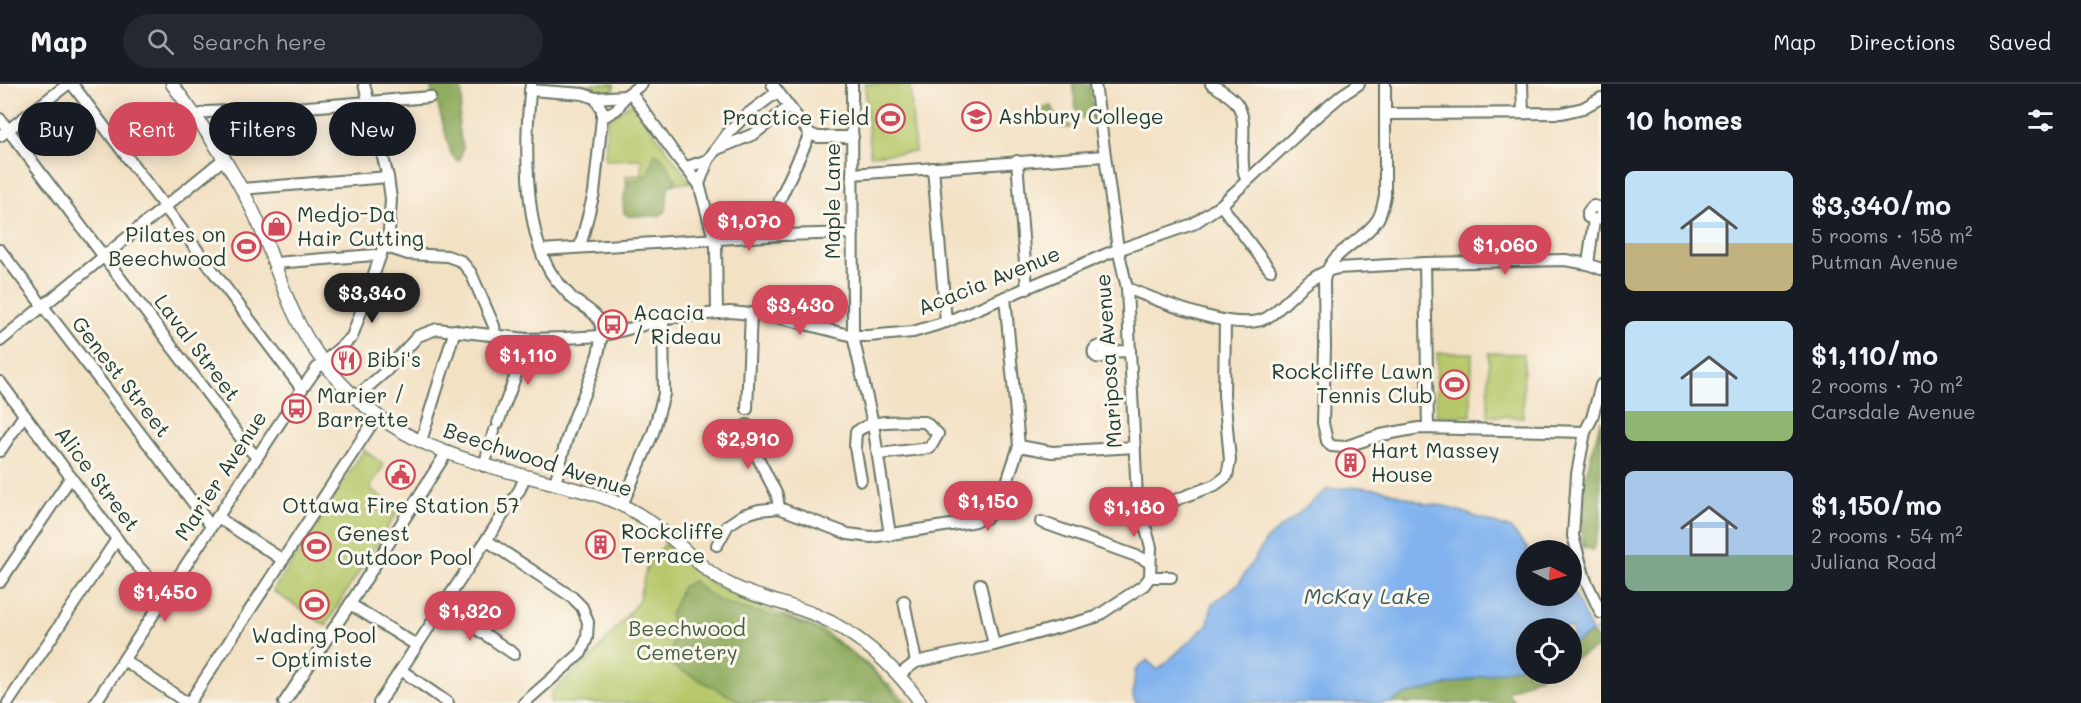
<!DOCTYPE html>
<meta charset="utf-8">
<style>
body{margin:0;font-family:Mali,sans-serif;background:#242831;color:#f1f3f6;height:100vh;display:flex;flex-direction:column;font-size:22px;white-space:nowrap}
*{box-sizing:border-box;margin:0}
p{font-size:20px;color:#9ea1a6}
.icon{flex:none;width:33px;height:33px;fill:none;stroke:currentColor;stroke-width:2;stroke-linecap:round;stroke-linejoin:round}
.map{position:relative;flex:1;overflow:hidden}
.panel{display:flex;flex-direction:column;background:#171b24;width:480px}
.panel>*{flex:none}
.hud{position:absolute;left:18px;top:18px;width:570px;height:54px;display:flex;gap:12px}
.needle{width:39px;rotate:96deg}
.tools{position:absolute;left:1516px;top:456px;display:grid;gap:12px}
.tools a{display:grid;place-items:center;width:66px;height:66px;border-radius:50%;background:#171b24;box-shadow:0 3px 15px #0003;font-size:30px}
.price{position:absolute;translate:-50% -51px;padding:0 14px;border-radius:21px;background:#d1495b;color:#fff;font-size:20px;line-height:39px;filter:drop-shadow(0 2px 3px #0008)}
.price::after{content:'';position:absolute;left:50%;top:36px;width:18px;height:14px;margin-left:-9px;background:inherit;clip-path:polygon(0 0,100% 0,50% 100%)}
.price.active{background:#222;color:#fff}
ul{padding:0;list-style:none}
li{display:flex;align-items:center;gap:18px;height:150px;padding:0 24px}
li span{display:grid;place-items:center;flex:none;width:168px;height:120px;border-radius:9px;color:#555}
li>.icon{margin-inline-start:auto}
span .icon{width:72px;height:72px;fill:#fffc;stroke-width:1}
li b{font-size:26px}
h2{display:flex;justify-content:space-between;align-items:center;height:72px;padding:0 24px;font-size:26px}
.chip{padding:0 21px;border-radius:27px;background:#171b24;box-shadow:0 3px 15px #0003;font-size:21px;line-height:54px}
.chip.active{background:#d1495b;color:#fff}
header{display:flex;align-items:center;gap:36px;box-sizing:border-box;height:84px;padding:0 30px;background:#171b24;border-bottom:2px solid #363941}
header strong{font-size:28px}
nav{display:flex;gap:33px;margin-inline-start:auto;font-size:21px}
.search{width:420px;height:54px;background:#242831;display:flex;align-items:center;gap:15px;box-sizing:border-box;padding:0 21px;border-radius:33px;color:#9ea1a6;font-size:22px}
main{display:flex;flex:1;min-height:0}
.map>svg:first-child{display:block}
.green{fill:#b6c86b;stroke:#6a8250;stroke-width:1.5}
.forest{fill:#90ac5f;stroke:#58744a;stroke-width:1.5}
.water{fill:#82b3ee;stroke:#507891;stroke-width:1.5}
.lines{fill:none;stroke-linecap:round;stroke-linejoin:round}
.stream{stroke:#82b3ee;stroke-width:2}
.minor-casing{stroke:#697666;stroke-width:14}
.major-casing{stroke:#697666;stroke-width:15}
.minor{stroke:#fff;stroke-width:10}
.major{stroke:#fff;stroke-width:12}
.labels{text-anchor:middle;stroke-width:6;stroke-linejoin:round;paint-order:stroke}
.poi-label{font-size:21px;fill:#1f3d34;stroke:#fbf7ec;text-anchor:start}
.street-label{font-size:21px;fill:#1f3d34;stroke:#fbf7ec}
.park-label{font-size:21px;fill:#456042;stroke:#fbf7ec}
.water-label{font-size:22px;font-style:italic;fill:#385a62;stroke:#fbf7ec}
</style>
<header>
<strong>Map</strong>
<div class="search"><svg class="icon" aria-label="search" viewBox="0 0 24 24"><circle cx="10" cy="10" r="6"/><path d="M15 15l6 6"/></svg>Search here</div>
<nav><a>Map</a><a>Directions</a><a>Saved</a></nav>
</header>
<main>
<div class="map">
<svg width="1601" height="619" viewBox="0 0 1601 619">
<rect width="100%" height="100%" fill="#fbf7ec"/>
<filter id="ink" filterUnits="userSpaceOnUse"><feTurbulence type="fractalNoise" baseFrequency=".0167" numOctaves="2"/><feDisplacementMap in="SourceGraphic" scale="12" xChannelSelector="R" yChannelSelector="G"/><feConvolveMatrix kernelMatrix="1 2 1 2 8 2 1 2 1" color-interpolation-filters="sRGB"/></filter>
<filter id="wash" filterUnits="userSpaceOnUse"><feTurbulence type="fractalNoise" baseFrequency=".008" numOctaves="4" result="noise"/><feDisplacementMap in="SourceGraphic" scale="24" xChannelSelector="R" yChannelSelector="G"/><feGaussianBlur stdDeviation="1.35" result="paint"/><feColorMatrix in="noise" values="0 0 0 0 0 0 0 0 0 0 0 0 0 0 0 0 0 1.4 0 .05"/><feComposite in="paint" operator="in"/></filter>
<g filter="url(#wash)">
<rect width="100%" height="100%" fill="#f3e1c4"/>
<!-- green -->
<g class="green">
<path d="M538,0H614V7C590,9 565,4 540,2Z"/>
<path d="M865,0H910L915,68L870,71Z"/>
<path d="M632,18L691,99H658L628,128L626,92L642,91L641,75L605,76L607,37Z"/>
<path d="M1437,269H1472L1471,332H1436Z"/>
<path d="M1489,269L1524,270L1523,333L1488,332Z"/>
<path d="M364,366L384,381L370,404L399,426L344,511L326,542L273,507Z"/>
<path d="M665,460L710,498L747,517L822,546L866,579L908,619H551V608L594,571L638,518L647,482Z"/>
</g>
<!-- forest -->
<g class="forest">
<path d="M432,0H468L461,2L462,15L458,44L463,63L460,76L457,77L451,70L437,18L431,6Z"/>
<path d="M1072,0H1089L1094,26L1091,34H1082C1071,23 1077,13 1072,0Z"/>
<path d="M1052,22L1055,30L1071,42V44H1062L1051,34L1044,31V23Z"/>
<path d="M655,69C665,74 670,87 676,96L674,101H670L668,104L666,127L659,132H628L624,129C622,117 624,108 629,97L638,96L648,90Z"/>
<path d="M1601,336V440L1593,466L1583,463L1581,433L1583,401Z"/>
<path d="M693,497C698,501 704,507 710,511C735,527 767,528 794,537C836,551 874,586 903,619H743L669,580L673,556L670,531L682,503Z"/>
<path d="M1592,548L1601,562L1572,576V561Z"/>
<path d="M1527,581V590H1544L1507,608L1515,619H1391L1393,616L1406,611Z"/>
</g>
<!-- water -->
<path class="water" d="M1360,403L1385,406L1426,420L1445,422L1511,445L1529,466H1527V512H1572V505L1592,548L1572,561V544H1527V581L1406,611L1393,616L1391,619H1136L1133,612L1135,587L1147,576L1158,586L1208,540L1212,520L1239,499L1267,455L1328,405Z"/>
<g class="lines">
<!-- stream -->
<path class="stream" d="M1592,548L1601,545"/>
</g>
</g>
<g filter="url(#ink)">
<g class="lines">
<defs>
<g id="minor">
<path d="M72,0L302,305"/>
<path d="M531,0C525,53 523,143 551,189C557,198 565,206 572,214C581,222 599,229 601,242C605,270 577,323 568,351C563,367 559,384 555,400"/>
<path d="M772,0L810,50"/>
<path d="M852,0L853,252L873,340L890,451"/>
<path d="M1211,0C1219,5 1232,12 1237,20C1251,41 1236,74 1247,97"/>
<path d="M1385,0V112C1383,120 1382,128 1378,135C1363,159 1329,166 1324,197L1325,263L1323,339L1327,357L1331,362L1344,363L1381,351L1419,344L1585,348"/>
<path d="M1522,0L1523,29"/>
<path d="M530,6L583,10L595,14L625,12"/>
<path d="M631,9L677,73L699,100L716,162L717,228"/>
<path d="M1385,30L1562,29L1583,24L1601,14"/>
<path d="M196,32L207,28L307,23L430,13"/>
<path d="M602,34L617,25L625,12L642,0"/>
<path d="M0,35L250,366L257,373"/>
<path d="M810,50L818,53H853"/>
<path d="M0,52L68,0"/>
<path d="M717,65L754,50L789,23"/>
<path d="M708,76L728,49L745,32L777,8"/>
<path d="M1017,77L1027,205"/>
<path d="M687,83L708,76L699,100"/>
<path d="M933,84L946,238"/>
<path d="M852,90L1104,72"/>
<path d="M242,105L388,93"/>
<path d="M1221,121L1270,186"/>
<path d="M1601,127L1598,123L1593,122L1588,128V133L1594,136L1598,135L1601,131"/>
<path d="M783,151L778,130L780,115L810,50"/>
<path d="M384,162L408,170L447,172L461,177L471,189L494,242L495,251"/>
<path d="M580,163L594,109L602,34V26L595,14"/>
<path d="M0,166L211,442"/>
<path d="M541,166L783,151L853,149"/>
<path d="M275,179L374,171L379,173"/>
<path d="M1425,179L1428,344"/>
<path d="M1588,180L1594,136"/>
<path d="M1127,204C1157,216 1244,254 1271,231C1292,214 1310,189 1338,184L1425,179L1565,176L1588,180L1601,185"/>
<path d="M0,257L225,74"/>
<circle cx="1099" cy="268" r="5.5"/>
<path d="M1105,268L1129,267"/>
<path d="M0,298L134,478L166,512"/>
<path d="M1601,301L1592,334L1585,348L1577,390L1573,452L1585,495L1601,529"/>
<path d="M356,313L385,288L418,252L437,245L527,255L565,254L601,252L674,233L730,228L773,232L853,252H868L913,248L946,238L1109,169L1193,140L1221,121L1317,32L1342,11L1359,0"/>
<path d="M747,325L751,229"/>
<path d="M498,339C508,311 520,284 527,255"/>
<path d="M747,341L755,368L777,411L779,424"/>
<path d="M421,357L455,246"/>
<path d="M1019,362L1052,368L1135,363"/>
<path d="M0,367L24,331"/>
<path d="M484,382L494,347"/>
<path d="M861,396L855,363L856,348C873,334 904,338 925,338L938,350L930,364L878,370"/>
<path d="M622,421L653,349L664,310L663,235"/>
<path d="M1141,427L1149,426L1215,401L1227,392L1230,376L1224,311L1225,237"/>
<path d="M217,433L283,476"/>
<path d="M1041,438L1142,474L1150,479"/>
<path d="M486,456L572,513L582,523L588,538L587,554L581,569L524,619"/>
<path d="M717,461L728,441L743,431L759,426L779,424L848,450L871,453L971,438L986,434L999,422L1019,362L1005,213"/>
<path d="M1150,493H1171"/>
<path d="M0,498L71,393"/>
<path d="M980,500L994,561"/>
<path d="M904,517L916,578"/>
<path d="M350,520L416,561"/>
<path d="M443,522L514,570"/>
<path d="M124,576L187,619"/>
<path d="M401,586L448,619"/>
<path d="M899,591L916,578L994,561L1096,533L1144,501L1150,493L1151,463L1137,414L1127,204L1118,165L1095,0"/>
<path d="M8,619L117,455"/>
<path d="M95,619L302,305L317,284L352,253L389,147L391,115L388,93L364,0"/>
<path d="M189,619L377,332"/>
<path d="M284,619L350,520L447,368"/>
<path d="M379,619L520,405L525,392"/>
</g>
<path id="major" d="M172,0C202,40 230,80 252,125C268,157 277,192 292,225C310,266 341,305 378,332C432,372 500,385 564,402C578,406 594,409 608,415C633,425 657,441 677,459C691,472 704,485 720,495C750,513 784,518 816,531C858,549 894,582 921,619"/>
</defs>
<!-- minor casing -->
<use href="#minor" class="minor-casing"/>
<!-- major casing -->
<use href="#major" class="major-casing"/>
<!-- minor -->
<use href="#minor" class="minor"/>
<!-- major -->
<use href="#major" class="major"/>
</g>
</g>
<!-- icons -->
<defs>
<symbol id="school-ring" viewBox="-11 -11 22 22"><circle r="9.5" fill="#fbf7ec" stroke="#d1495b" stroke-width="1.5"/><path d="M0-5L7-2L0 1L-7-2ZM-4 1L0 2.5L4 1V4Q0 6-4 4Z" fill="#d1495b"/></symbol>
<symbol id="stadium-ring" viewBox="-11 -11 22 22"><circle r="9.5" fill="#fbf7ec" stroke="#d1495b" stroke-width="1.5"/><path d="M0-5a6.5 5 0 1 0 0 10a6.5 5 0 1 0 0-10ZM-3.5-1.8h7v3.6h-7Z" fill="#d1495b"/></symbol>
<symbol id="shop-ring" viewBox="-11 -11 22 22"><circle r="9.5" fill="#fbf7ec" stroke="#d1495b" stroke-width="1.5"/><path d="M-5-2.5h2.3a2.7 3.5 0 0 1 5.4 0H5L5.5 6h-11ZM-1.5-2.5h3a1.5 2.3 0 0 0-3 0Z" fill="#d1495b"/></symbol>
<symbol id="bus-ring" viewBox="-11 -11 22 22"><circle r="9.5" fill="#fbf7ec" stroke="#d1495b" stroke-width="1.5"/><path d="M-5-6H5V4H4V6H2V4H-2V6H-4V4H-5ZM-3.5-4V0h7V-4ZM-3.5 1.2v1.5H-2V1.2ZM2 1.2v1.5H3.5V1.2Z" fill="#d1495b"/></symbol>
<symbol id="restaurant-ring" viewBox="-11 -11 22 22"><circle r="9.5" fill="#fbf7ec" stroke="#d1495b" stroke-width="1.5"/><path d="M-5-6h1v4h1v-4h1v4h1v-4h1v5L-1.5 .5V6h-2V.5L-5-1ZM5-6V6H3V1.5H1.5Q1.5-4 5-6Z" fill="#d1495b"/></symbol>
<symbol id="building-ring" viewBox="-11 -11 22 22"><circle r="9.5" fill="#fbf7ec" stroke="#d1495b" stroke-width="1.5"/><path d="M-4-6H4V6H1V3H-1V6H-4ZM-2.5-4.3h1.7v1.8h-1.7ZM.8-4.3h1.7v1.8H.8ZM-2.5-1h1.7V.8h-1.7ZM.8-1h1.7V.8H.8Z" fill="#d1495b"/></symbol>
<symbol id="civic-ring" viewBox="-11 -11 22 22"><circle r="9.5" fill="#fbf7ec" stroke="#d1495b" stroke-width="1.5"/><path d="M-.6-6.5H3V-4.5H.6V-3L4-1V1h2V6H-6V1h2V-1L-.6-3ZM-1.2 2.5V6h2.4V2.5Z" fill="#d1495b"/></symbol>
</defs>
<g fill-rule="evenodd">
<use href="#school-ring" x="960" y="16" width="33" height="33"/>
<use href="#stadium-ring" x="874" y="18" width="33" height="33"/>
<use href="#shop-ring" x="260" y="126" width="33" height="33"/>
<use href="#stadium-ring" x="230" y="146" width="33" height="33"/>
<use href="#bus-ring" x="596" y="224" width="33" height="33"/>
<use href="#restaurant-ring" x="330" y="260" width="33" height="33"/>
<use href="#stadium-ring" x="1438" y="284" width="33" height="33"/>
<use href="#bus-ring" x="280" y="308" width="33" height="33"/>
<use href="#building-ring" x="1334" y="362" width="33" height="33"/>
<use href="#civic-ring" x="384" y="374" width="33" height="33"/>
<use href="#building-ring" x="584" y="444" width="33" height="33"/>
<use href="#stadium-ring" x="300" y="446" width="33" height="33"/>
<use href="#stadium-ring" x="298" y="504" width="33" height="33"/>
</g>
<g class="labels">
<!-- poi labels -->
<g class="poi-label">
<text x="998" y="40">Ashbury College</text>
<text x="869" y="41" text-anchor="end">Practice Field</text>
<text x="297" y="138">Medjo-Da<tspan x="297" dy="24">Hair Cutting</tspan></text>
<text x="226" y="158" text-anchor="end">Pilates on<tspan x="226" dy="24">Beechwood</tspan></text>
<text x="633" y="236">Acacia<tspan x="633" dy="24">/ Rideau</tspan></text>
<text x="367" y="283">Bibi's</text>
<text x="1433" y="295" text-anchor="end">Rockcliffe Lawn<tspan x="1433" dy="24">Tennis Club</tspan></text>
<text x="317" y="319">Marier /<tspan x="317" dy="24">Barrette</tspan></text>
<text x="1371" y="374">Hart Massey<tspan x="1371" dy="24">House</tspan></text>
<text x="401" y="429" text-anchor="middle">Ottawa Fire Station 57</text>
<text x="621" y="455">Rockcliffe<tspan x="621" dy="24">Terrace</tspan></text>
<text x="337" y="457">Genest<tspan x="337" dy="24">Outdoor Pool</tspan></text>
<text x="314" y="559" text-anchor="middle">Wading Pool<tspan x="314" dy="24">- Optimiste</tspan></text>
</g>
<!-- street labels -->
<g class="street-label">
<text transform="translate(833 117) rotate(-90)" y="7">Maple Lane</text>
<text transform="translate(989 197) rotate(-22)" y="7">Acacia Avenue</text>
<text transform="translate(197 264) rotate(53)" y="7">Laval Street</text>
<text transform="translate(1109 277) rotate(-94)" y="7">Mariposa Avenue</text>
<text transform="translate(121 293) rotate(52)" y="7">Genest Street</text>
<text transform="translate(538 376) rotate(18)" y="7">Beechwood Avenue</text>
<text transform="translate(221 392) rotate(-57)" y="7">Marier Avenue</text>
<text transform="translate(97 395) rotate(53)" y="7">Alice Street</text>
</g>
<!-- park labels -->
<g class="park-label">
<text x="687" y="552">Beechwood<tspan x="687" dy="24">Cemetery</tspan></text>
</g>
<!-- water labels -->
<g class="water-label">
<text x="1367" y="520">McKay Lake</text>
</g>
</g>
</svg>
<div class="tools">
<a><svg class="needle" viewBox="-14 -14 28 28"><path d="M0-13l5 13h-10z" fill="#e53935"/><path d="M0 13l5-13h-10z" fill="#9ea1a6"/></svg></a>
<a><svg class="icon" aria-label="locate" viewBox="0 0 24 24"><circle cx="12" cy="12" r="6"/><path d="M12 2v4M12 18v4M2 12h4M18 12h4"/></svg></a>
</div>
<b class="price" style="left:749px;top:168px">$1,070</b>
<b class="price" style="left:1505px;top:192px">$1,060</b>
<b class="price active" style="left:372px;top:240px">$3,340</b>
<b class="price" style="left:800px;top:252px">$3,430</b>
<b class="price" style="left:528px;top:302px">$1,110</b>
<b class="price" style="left:748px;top:386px">$2,910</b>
<b class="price" style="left:988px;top:448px">$1,150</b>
<b class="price" style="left:1134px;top:454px">$1,180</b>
<b class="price" style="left:165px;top:539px">$1,450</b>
<b class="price" style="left:470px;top:558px">$1,320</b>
<div class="hud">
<a class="chip">Buy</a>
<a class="chip active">Rent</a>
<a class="chip">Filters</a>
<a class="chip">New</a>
</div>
</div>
<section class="panel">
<h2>10 homes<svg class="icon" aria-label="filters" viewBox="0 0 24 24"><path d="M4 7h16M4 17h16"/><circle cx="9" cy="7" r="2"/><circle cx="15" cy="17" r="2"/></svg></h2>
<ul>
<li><span style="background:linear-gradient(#bfe0f5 60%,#c2b280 0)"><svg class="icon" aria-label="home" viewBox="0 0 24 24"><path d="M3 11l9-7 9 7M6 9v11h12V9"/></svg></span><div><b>$3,340/mo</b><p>5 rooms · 158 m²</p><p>Putman Avenue</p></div></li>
<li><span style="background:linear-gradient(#bfe0f5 75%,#8fb573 0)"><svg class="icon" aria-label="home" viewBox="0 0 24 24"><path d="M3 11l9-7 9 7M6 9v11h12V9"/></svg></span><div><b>$1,110/mo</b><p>2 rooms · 70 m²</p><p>Carsdale Avenue</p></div></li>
<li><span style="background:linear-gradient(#a9c7e8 70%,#7fa58c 0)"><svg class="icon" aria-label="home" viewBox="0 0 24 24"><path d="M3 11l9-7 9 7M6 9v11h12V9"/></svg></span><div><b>$1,150/mo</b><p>2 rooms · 54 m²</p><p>Juliana Road</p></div></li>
</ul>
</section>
</main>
